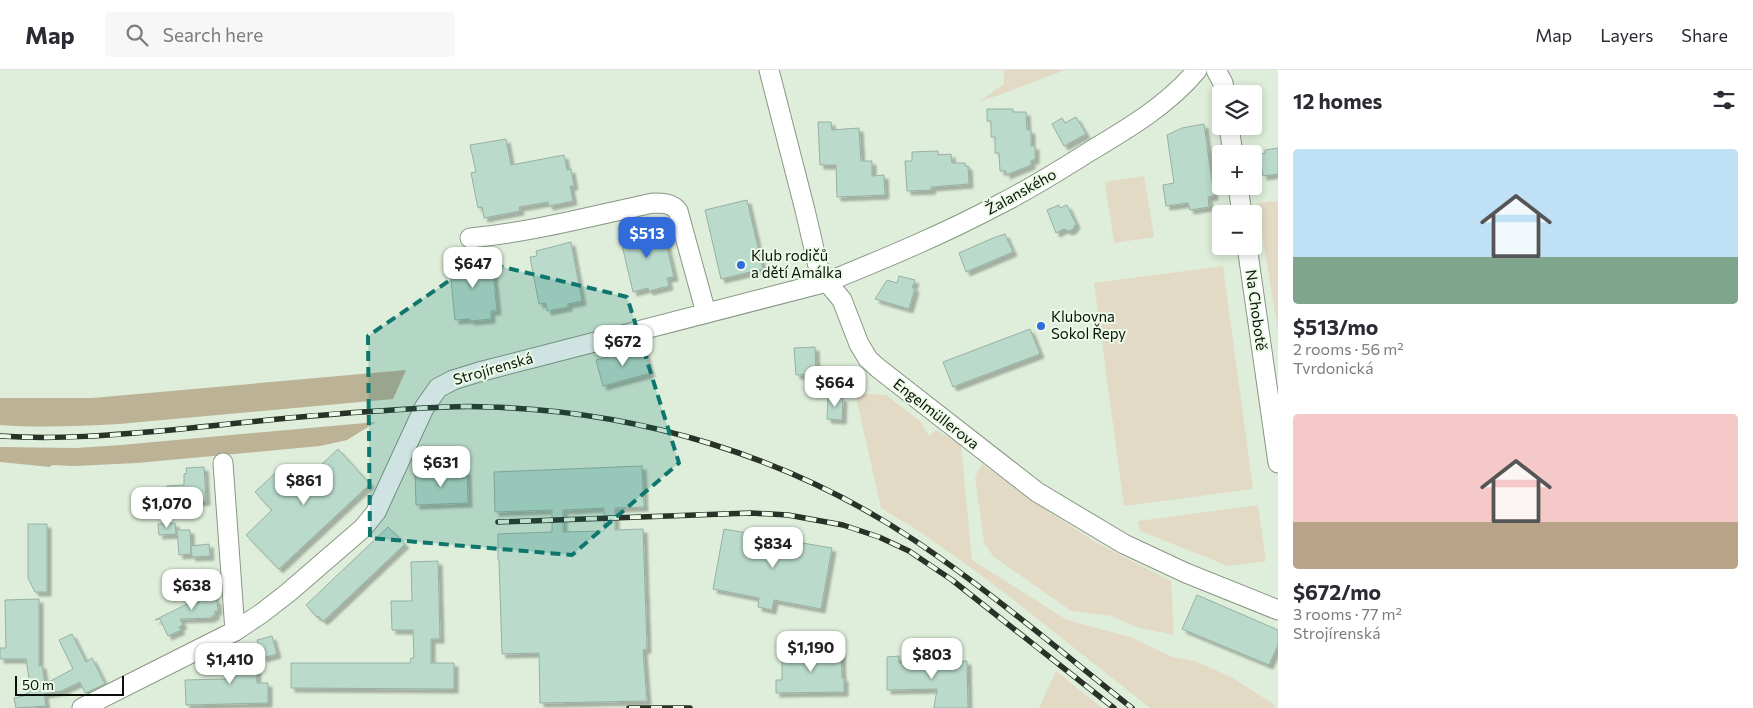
<!DOCTYPE html>
<meta charset="utf-8">
<style>
body{margin:0;font-family:Commissioner,sans-serif;background:#f7f7f7;color:#2b2b33;height:100vh;display:flex;flex-direction:column;font-size:19px;white-space:nowrap}
*{box-sizing:border-box;margin:0}
p{font-size:16px;color:#7c7c81}
.icon{flex:none;width:28px;height:28px;fill:none;stroke:currentColor;stroke-width:2;stroke-linecap:round;stroke-linejoin:round}
.map{position:relative;flex:1;overflow:hidden}
.panel{display:flex;flex-direction:column;background:#fff;width:475px}
.panel>*{flex:none}
.controls{position:absolute;left:1212px;top:15px;display:grid;gap:10px}
.controls a{display:grid;place-items:center;width:50px;height:50px;border-radius:5px;background:#fff;box-shadow:0 2px 8px #0003;font-size:25px}
.scale{position:absolute;left:15px;bottom:12px;width:109px;box-sizing:border-box;padding-left:5px;border:2px solid #0b100a;border-top:0;font-size:14px;line-height:18px;white-space:nowrap;color:#0b100a;-webkit-text-stroke:4px #ebfbe7;paint-order:stroke}
.price{position:absolute;translate:-50% -42px;padding:0 11px;border-radius:10px;background:#fff;color:#222;font-size:16px;line-height:32px;filter:drop-shadow(0 1px 2px #0008)}
.price::after{content:'';position:absolute;left:50%;top:30px;width:15px;height:11px;margin-left:-8px;background:inherit;clip-path:polygon(0 0,100% 0,50% 100%)}
.price.on{background:#326cda;color:#fff}
ul{padding:0;list-style:none}
li{display:grid;align-content:center;gap:10px;height:265px;padding:0 15px}
li span{display:grid;place-items:center;height:155px;border-radius:5px;color:#555}
li>.icon{margin-inline-start:auto}
span .icon{width:90px;height:90px;fill:#fffc;stroke-width:1}
li b{font-size:21px}
h2{display:flex;justify-content:space-between;align-items:center;height:60px;padding:0 15px;font-size:21px}
header{display:flex;align-items:center;gap:30px;box-sizing:border-box;height:70px;padding:0 25px;background:#fff;border-bottom:1px solid #e1e1e2}
header strong{font-size:24px}
nav{display:flex;gap:28px;margin-inline-start:auto;font-size:18px}
.search{width:350px;height:45px;background:#f7f7f7;display:flex;align-items:center;gap:12px;box-sizing:border-box;padding:0 18px;border-radius:5px;color:#7c7c81;font-size:19px}
main{display:flex;flex:1;min-height:0}
.map>svg:first-child{display:block}
.green{fill:#e2dac5}
.forest{fill:#bcb295}
.building{fill:#badbcb;stroke:#97b0a4;fill-rule:evenodd;filter:url(#shadow)}
.lines{fill:none;stroke-linecap:round;stroke-linejoin:round}
.minor-casing{stroke:#889785;stroke-width:21}
.minor{stroke:#fff;stroke-width:19}
.rail-casing{stroke:#2a3129;stroke-width:5.5}
.rail{stroke:#ebfbe7;stroke-width:4;stroke-dasharray:11;stroke-linecap:butt}
.marked{fill:#0f766e;fill-opacity:0.2;stroke:#0f766e;stroke-width:4;stroke-dasharray:10 6;stroke-linejoin:round}
.poi-dot{fill:#326cda;stroke:#ebfbe7;stroke-width:2}
.labels{text-anchor:middle;stroke-width:4;stroke-linejoin:round;paint-order:stroke}
.street-label{font-size:15px;fill:#0b100a;stroke:#ebfbe7}
.poi-label{font-size:15px;fill:#0b100a;stroke:#ebfbe7;text-anchor:start}
</style>
<header>
<strong>Map</strong>
<div class="search"><svg class="icon" aria-label="search" viewBox="0 0 24 24"><circle cx="10" cy="10" r="6"/><path d="M15 15l6 6"/></svg>Search here</div>
<nav><a>Map</a><a>Layers</a><a>Share</a></nav>
</header>
<main>
<div class="map">
<svg width="1278" height="638" viewBox="0 0 1278 638">
<defs>
<filter id="shadow"><feDropShadow dx="4" dy="4" stdDeviation="1" flood-color="#0004"/></filter>
</defs>
<rect width="100%" height="100%" fill="#deeeda"/>
<!-- green -->
<g class="green">
<path d="M1004,0H1065L977,33L1004,14Z"/>
<path d="M1144,106L1154,167L1114,173L1105,112Z"/>
<path d="M1278,131V260L1257,133Z"/>
<path d="M1223,196L1253,419L1124,436L1094,213Z"/>
<path d="M855,323L886,325L921,352L929,366L936,360L961,375L972,490L1067,550L1130,567L1173,587L1195,591L1231,607L1272,633L1276,638H1150L1015,531L959,489L917,460L881,438Z"/>
<path d="M982,394L1046,440L1097,473L1171,511L1174,565L1136,557L1112,546L1071,541L993,486L984,473L975,407Z"/>
<path d="M1258,435L1266,491L1228,496L1140,461L1138,451Z"/>
<path d="M1056,601L1102,638H1039Z"/>
</g>
<!-- forest -->
<g class="forest">
<path d="M406,300L393,329L119,354C79,356 40,358 0,355V328H92Z"/>
<path d="M376,352L347,370L320,376L137,393L74,396L52,395L50,397L0,392V377L76,378L121,375Z"/>
</g>
<!-- building -->
<g class="building">
<path d="M987,39H1013V42H1026L1027,60H1031V76H1035V90H1031V95L1006,105V101H1000L999,83H995V67H991V51H987Z"/>
<path d="M1076,47L1086,64L1064,76L1052,54L1062,48L1065,53Z"/>
<path d="M818,52H831L832,60L859,58L861,91H872V106L884,105L885,125L837,127L836,95H820Z"/>
<path d="M1204,54L1214,126L1208,127L1209,137L1190,140L1188,133L1166,136L1163,115L1174,113L1167,65L1182,58Z"/>
<path d="M506,69L511,95L564,85L567,100L571,99L574,116H570L573,131L549,136L548,132L519,137L520,141L484,148L482,137L478,138L471,103L476,102L470,75Z"/>
<path d="M1278,78V104L1263,106L1260,84L1265,83V80Z"/>
<path d="M938,81V85L951,84L952,93H965V96H968L969,114L931,117L932,120L907,121L905,91H912V82Z"/>
<path d="M747,130L763,199L721,209L705,140Z"/>
<path d="M1059,135L1060,138L1067,135L1076,154L1073,159L1069,161L1064,159L1056,163L1047,140Z"/>
<path d="M655,156L656,161L663,160L674,207L667,208L669,216L649,221L648,218L633,222L619,162L635,159V161Z"/>
<path d="M1005,164L1013,182L966,202L959,183L993,168Z"/>
<path d="M571,172L582,231L568,234V237L547,241L546,233L539,234L530,187L537,186L536,181Z"/>
<path d="M464,188L465,190L485,188L486,194L492,193L497,241H491V249L470,251V249L455,250L449,190Z"/>
<path d="M899,206L915,210L912,218H915L909,239L875,229L887,210L897,213Z"/>
<path d="M1030,259L1040,284L953,317L943,292Z"/>
<path d="M815,277L816,304L796,305L794,278Z"/>
<path d="M644,278L651,303L603,316L596,290Z"/>
<path d="M828,327L843,328L842,350L827,349Z"/>
<path d="M338,379L370,414L279,499L246,465L272,440L255,422L285,394L303,412Z"/>
<path d="M642,396L644,437L615,438V460L643,459L647,579L643,580L647,631L540,633L539,583L502,584L499,490H498V464L552,462V440L495,442L494,402ZM604,438V461L563,462V440Z"/>
<path d="M204,397L206,431L168,434L167,416L184,415V404L187,403L186,398Z"/>
<path d="M467,401L468,433L416,435L415,403Z"/>
<path d="M175,453L176,464L159,465L158,454Z"/>
<path d="M28,454H47V522H35L28,508Z"/>
<path d="M388,457L405,474L327,548L323,551L318,546L317,547L306,535Z"/>
<path d="M772,458L787,461L785,470L832,478L821,539L774,530L772,540L758,537L759,528L713,519L724,459L770,467Z"/>
<path d="M177,460H190L191,484L179,485Z"/>
<path d="M209,474L210,486L192,487L191,476Z"/>
<path d="M438,491L440,569H431V593H454V619L291,618V593H410L411,588H414L413,560H392L391,531H412L411,492Z"/>
<path d="M198,517H214V530H217L218,541H215V546H211L212,548L180,549L183,555L179,557L181,560L168,566L160,549L155,550L189,533H199Z"/>
<path d="M1197,525L1278,560V575L1269,595L1182,559Z"/>
<path d="M39,529V596L42,595L45,614L73,599L59,570L72,564L86,592L92,588L105,614L85,623L80,612L61,621L44,624L46,636L16,638L14,628L24,626V625L31,621L26,589H0V578H6L5,530Z"/>
<path d="M272,566L277,584L263,588L257,570Z"/>
<path d="M256,582L257,613H268V633L186,635L185,610L226,609V590H234L233,583Z"/>
<path d="M828,582H841L842,608H844V622L776,623V610H782V584Z"/>
<path d="M899,586V593L967,591L968,638H934L937,619L887,620V587Z"/>
</g>
<g class="lines">
<defs>
<g id="minor">
<path d="M769,0L805,140L818,196L827,212L842,230L859,274L868,289L878,298L1037,422L1124,474L1186,503L1278,540"/>
<path d="M1216,0L1223,13L1225,24"/>
<path d="M1229,56L1233,84"/>
<path d="M1238,116L1242,144"/>
<path d="M470,168C532,162 592,146 653,133C662,133 672,133 678,141L706,243"/>
<path d="M1247,176L1278,393"/>
<path d="M223,393L235,561"/>
<path d="M82,638L235,561L262,543L289,522L363,458L376,442L424,338L438,318L453,310L479,302L827,212C886,188 944,164 1000,134C1032,118 1062,99 1092,80C1129,58 1169,34 1197,0"/>
</g>
</defs>
<!-- minor casing -->
<use href="#minor" class="minor-casing"/>
<!-- minor -->
<use href="#minor" class="minor"/>
<defs>
<g id="rail">
<path d="M0,366C57,370 114,365 171,360C240,353 309,345 378,341C414,339 451,335 488,337C638,341 788,386 914,470C990,521 1060,581 1132,638"/>
<path d="M498,452L751,443L788,445L843,455L879,467L909,481L952,510L1114,638"/>
<path d="M629,638H690"/>
</g>
</defs>
<!-- rail casing -->
<use href="#rail" class="rail-casing"/>
<!-- rail -->
<use href="#rail" class="rail"/>
</g>
<!-- marked area -->
<path class="marked" d="M478,191L627,227L679,393L572,485L370,468L368,266Z"/>
<!-- markers -->
<g class="poi-dot">
<circle cx="741" cy="195" r="5"/>
<circle cx="1041" cy="256" r="5"/>
</g>
<g class="labels">
<!-- street labels -->
<g class="street-label">
<text transform="translate(1021 122) rotate(-29)" y="5">Žalanského</text>
<text transform="translate(1256 240) rotate(82)" y="5">Na Chobotě</text>
<text transform="translate(493 299) rotate(-16)" y="5">Strojírenská</text>
<text transform="translate(936 344) rotate(38)" y="5">Engelmüllerova</text>
</g>
<!-- poi labels -->
<g class="poi-label">
<text x="751" y="191">Klub rodičů<tspan x="751" dy="17">a dětí Amálka</tspan></text>
<text x="1051" y="252">Klubovna<tspan x="1051" dy="17">Sokol Řepy</tspan></text>
</g>
</g>
</svg>
<div class="controls">
<a><svg class="icon" aria-label="layers" viewBox="0 0 24 24"><path d="M12 4l9 5-9 5-9-5zM3 14l9 5 9-5"/></svg></a>
<a>+</a>
<a>−</a>
</div>
<div class="scale">50 m</div>
<b class="price on" style="left:647px;top:189px">$513</b>
<b class="price" style="left:473px;top:219px">$647</b>
<b class="price" style="left:623px;top:297px">$672</b>
<b class="price" style="left:835px;top:338px">$664</b>
<b class="price" style="left:441px;top:418px">$631</b>
<b class="price" style="left:304px;top:436px">$861</b>
<b class="price" style="left:167px;top:459px">$1,070</b>
<b class="price" style="left:773px;top:499px">$834</b>
<b class="price" style="left:192px;top:541px">$638</b>
<b class="price" style="left:811px;top:603px">$1,190</b>
<b class="price" style="left:932px;top:610px">$803</b>
<b class="price" style="left:230px;top:615px">$1,410</b>
</div>
<section class="panel">
<h2>12 homes<svg class="icon" aria-label="filters" viewBox="0 0 24 24"><path d="M4 7h16M4 17h16"/><circle cx="9" cy="7" r="2"/><circle cx="15" cy="17" r="2"/></svg></h2>
<ul>
<li><span style="background:linear-gradient(#bfe0f5 70%,#7fa58c 0)"><svg class="icon" aria-label="home" viewBox="0 0 24 24"><path d="M3 11l9-7 9 7M6 9v11h12V9"/></svg></span><div><b>$513/mo</b><p>2 rooms · 56 m²</p><p>Tvrdonická</p></div></li>
<li><span style="background:linear-gradient(#f6c9c9 70%,#b9a48a 0)"><svg class="icon" aria-label="home" viewBox="0 0 24 24"><path d="M3 11l9-7 9 7M6 9v11h12V9"/></svg></span><div><b>$672/mo</b><p>3 rooms · 77 m²</p><p>Strojírenská</p></div></li>
</ul>
</section>
</main>
